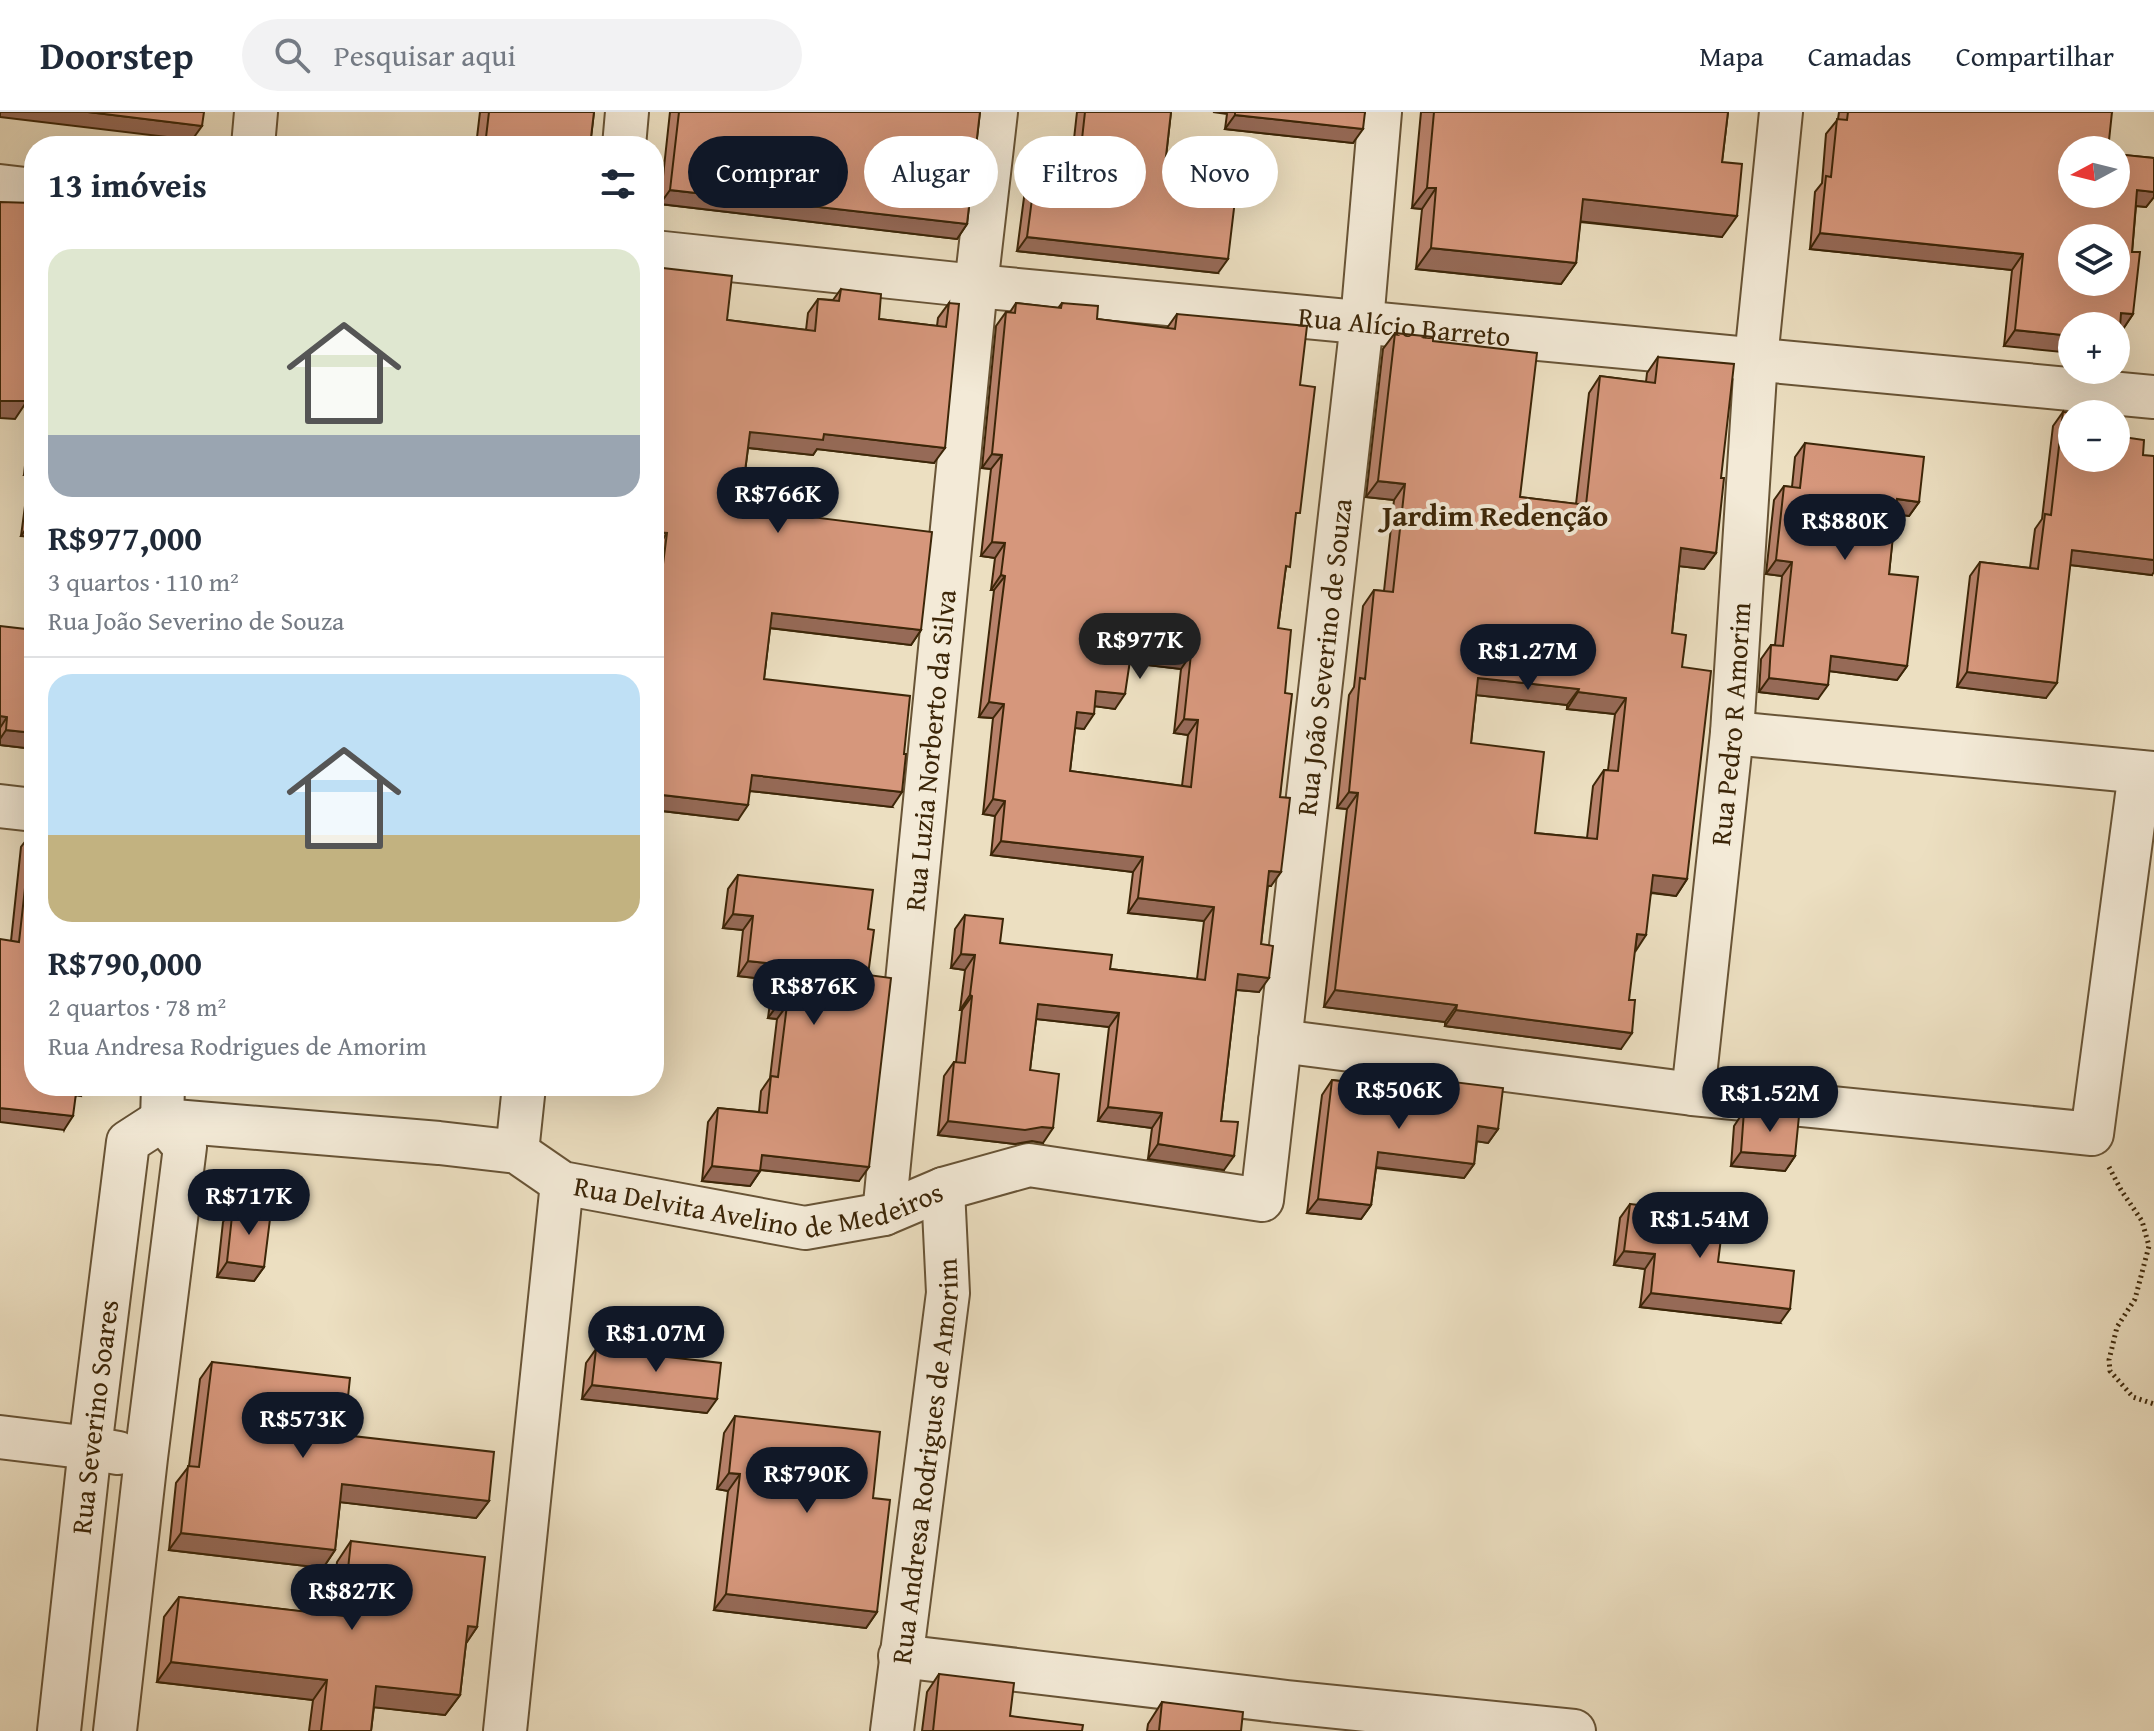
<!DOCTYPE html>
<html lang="pt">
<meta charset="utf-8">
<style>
body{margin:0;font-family:"Gentium Book Plus",serif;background:#f2f2f3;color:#1f2937;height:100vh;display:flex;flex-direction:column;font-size:30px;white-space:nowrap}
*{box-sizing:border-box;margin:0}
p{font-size:26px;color:#747a83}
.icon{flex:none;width:44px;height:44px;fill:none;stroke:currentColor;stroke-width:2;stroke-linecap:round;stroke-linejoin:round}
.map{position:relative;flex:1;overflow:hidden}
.sheet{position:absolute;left:24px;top:24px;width:640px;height:960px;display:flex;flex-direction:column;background:#fff;border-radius:32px;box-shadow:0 8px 32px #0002}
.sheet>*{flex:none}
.guide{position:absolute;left:688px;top:24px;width:760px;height:72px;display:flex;gap:16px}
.needle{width:52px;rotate:263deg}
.buttons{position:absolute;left:2058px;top:24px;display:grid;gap:16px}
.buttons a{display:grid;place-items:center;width:72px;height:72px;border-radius:50%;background:#fff;box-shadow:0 8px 32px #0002;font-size:40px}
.price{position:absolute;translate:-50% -68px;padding:0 18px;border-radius:28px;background:#111827;color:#fff;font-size:26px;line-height:52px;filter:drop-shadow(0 2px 4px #0008)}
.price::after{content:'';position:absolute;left:50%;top:48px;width:24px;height:18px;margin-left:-12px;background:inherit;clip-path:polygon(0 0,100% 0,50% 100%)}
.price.current{background:#222;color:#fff}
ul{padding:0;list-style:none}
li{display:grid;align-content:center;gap:16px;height:424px;padding:0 24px}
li+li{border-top:2px solid #e0e1e3}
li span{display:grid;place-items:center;height:248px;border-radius:24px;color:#555}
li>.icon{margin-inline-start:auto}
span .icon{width:144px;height:144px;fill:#fffc;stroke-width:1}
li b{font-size:34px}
h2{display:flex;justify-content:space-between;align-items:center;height:96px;padding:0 24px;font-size:34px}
.tag{padding:0 28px;border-radius:36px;background:#fff;box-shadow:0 8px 32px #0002;font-size:28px;line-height:72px}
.tag.current{background:#111827;color:#fff}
header{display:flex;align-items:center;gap:48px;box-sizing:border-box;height:112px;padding:0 40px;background:#fff;border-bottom:2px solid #e0e1e3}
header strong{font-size:38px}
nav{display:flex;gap:44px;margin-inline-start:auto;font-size:28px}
.search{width:560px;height:72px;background:#f2f2f3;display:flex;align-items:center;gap:20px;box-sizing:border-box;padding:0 28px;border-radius:44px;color:#747a83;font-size:30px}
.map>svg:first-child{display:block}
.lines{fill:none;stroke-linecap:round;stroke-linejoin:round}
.minor-casing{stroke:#685436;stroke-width:46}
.path{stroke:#3c2608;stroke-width:5;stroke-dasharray:2 4;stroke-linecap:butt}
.minor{stroke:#f3ead7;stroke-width:42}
.wall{fill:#b8826b;stroke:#3c2608;stroke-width:2;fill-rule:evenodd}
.shaded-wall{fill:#966a57;stroke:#3c2608;stroke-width:2}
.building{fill:#d6977c;stroke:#3c2608;stroke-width:2;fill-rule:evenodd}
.labels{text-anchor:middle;stroke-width:8;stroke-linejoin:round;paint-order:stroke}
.street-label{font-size:28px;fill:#3c2608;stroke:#f3ead7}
.neighbourhood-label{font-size:30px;font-weight:bold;fill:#3c2608;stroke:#f3ead7}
</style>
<header>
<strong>Doorstep</strong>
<div class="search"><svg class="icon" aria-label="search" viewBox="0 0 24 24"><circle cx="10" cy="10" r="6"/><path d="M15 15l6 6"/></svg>Pesquisar aqui</div>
<nav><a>Mapa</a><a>Camadas</a><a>Compartilhar</a></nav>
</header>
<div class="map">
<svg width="2154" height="1619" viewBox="0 0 2154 1619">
<rect width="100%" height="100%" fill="#ecdfc1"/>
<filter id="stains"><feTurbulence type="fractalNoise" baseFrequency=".0025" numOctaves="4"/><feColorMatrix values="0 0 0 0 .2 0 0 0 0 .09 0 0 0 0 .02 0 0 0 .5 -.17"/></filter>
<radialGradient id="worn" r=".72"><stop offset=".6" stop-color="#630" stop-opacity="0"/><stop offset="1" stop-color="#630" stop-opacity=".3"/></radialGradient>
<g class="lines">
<defs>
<g id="minor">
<path d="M253,34L256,0"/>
<path d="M624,34L627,0"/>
<path d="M0,74L34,78"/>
<path id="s1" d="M654,140L976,174L2154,285"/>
<path d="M1732,621L2154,661"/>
<path d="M0,694L34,698"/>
<path d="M1280,929L1693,982L2092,1022L2140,660"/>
<path id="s2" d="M1693,982L1732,621L1756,247L1781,0"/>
<path id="s3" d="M162,1008L439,1031L517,1040L562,1071L805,1116L884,1102L943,1077L1029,1053L1262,1088L1362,210L1380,0"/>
<path d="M517,1040L524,974"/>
<path id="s4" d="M884,1102L976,174L996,0"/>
<path d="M0,1325L90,1336L118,1341"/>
<path d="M900,1544L1287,1590L1574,1619"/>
<path id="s5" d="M59,1619L90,1336L128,1030L162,1008"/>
<path d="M115,1619L146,1346L185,1035L162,1008L163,974"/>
<path d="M505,1619L562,1071"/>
<path id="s6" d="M892,1619L948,1181L943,1077"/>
</g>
</defs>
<!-- minor casing -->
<use href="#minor" class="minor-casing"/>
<!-- path -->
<path class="path" d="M2109,1055L2121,1078L2142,1109L2149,1134L2135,1187L2117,1215L2109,1248L2110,1259L2133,1285L2154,1292"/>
<!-- minor -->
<use href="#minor" class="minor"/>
</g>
<!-- wall -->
<g class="wall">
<path d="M480,0H594L590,34H476Z"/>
<path d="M670,0H980L967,112L957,127L660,92Z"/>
<path d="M1077,0H1171L1164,62L1218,161L1017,139L1028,55L1038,41L1072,45Z"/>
<path d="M1213,0H1365L1353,31L1225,17L1227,2Z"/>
<path d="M1421,0H1728L1722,50V125L1580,110L1576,151L1561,172L1416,157L1422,97L1412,96Z"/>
<path d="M1839,0H2112L2072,38L2154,46V85L2146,95L2136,94L2132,140L2133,202L2123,217H2120L2119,229L2116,233V214L2004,234L2012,158L1810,137L1815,80L1822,71L1826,22L1838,7Z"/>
<path d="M654,155L727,208L806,218L808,201L818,187L833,188L841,177L879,207L937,214L938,206L949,191L934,351L817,337L813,343L748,336L742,383L787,402L921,518L911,533L770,516L764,567L892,695L750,679L738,708L654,698V458L657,436H654Z"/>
<path d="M1016,191L1058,196L1062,191L1097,207L1167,216L1177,202L1300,273L1295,408L1285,461L1278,516L1285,581L1280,685L1271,774H1268L1261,832L1259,880L1236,878L1221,1009L1224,1058L1148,1047L1152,1016L1098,1009L1109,915L1036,907L1030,958L1043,1031L1032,1029L1015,1032L938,1023L944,964L954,950H956L962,898H960L965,858L951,856L955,817L965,803L1000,831L1110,857L1197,867L1204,809L1128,801L1133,760L991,743L995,704L983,702L993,606L979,605L994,478H991L995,446L981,444L991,357L982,356L996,214L1006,200H1010ZM1130,551L1181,557L1174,621L1188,623L1182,674L1070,659L1075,616L1084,617L1095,594L1115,597Z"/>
<path d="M1395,221L1433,229L1520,385L1576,392L1589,281L1600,264L1646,270L1647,261L1658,245L1721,366L1716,441L1704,457L1679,454L1672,521L1682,555L1687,767L1676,784L1651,781L1634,840L1621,937L1445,914V910L1324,895L1347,697L1337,696L1349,583L1354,575L1363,494L1374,478L1384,479L1394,388L1366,385L1383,237ZM1476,583L1567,593V597L1615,602L1608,658H1604L1593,674L1587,726L1535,721L1471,631Z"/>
<path d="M2063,300L2072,346L2143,343L2152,463L2070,453L2046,586L1957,575L1970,464L1980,450L2030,456L2035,417L2042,407L2053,314Z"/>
<path d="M34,302V425L21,424L29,364L24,363L30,307Z"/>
<path d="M1805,331L1919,390L1909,404L1895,402L1889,462L1907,554L1897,568L1829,559L1818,587L1759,580L1761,547L1771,533H1775L1782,464L1766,462L1774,388L1784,374L1792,375L1795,345Z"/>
<path d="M0,514L34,637L0,633Z"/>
<path d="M31,722L81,984L76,983L64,1018L11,829L21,735Z"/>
<path d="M738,763L868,817V863L859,1069L761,1058L750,1074L702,1069L708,1010L718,996L759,1000L761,979L770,966L777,907L768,906L773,868L738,864L743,818L723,816L728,777Z"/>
<path d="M1332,968L1429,980L1437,968L1498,1017L1488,1031L1477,1029L1474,1052L1464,1066L1376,1056L1371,1093L1361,1107L1307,1101L1322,983Z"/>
<path d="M1744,999L1795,1044L1785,1059L1731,1054L1734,1014Z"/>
<path d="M1630,1092L1718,1150L1780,1211L1640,1195L1645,1157L1614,1153L1620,1106Z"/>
<path d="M233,1095L264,1155L254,1169L217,1165L223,1110Z"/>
<path d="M596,1237L707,1301L582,1287L586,1251Z"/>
<path d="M212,1250L344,1323L489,1389L476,1406L340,1390L335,1438L323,1456L169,1438L176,1371L189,1354L200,1267Z"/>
<path d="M735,1304L873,1386L877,1500L866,1516L714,1498L728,1379L717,1377L724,1321Z"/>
<path d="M351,1429L477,1515L466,1531L460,1583L445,1603L374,1595L371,1619H309L313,1588L157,1570L164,1505L179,1485L331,1503L337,1450Z"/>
<path d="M939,1562L1010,1604L1082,1619H922L927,1580Z"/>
<path d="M1162,1590L1241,1619H1147L1148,1612Z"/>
</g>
<!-- shaded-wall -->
<g class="shaded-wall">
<path d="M0,0H88L202,14L192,28L0,5Z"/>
<path d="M1235,3L1363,17L1353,31L1225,17Z"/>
<path d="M1427,76H1436L1422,97L1412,96Z"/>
<path d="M670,78L967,112L957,127L660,92Z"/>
<path d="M2137,78L2154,80V85L2146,95L2126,93Z"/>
<path d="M1583,87L1737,104L1722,125L1568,108Z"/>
<path d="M1820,121L2023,142L2012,158L1810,137Z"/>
<path d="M1027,125L1228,147L1218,161L1017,139Z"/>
<path d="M1431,136L1576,151L1561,172L1416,157Z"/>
<path d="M2121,201L2133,202L2123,217L2116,216Z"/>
<path d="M2015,218L2072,224V241L2004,234Z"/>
<path d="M0,289H27L15,307L0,306Z"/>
<path d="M750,320L824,322L945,336L934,351L817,337L813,343L740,335Z"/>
<path d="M992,342L1002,343L991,357L982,356Z"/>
<path d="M34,349V356L29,364L24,363Z"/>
<path d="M1378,369L1405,372L1394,388L1366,385Z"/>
<path d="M1897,387L1919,390L1909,404L1887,401Z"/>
<path d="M31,410H34V425L21,424Z"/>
<path d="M654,420L667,421L657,436H654Z"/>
<path d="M992,430L1005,431L995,446L981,444Z"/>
<path d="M1681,436L1716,441L1704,457L1669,453Z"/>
<path d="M2072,438L2154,448V460L2152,463L2062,452Z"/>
<path d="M1776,448L1792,450L1782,464L1766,462Z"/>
<path d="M1001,463L1005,464L994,478H991Z"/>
<path d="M772,501L921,518L911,533L761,515Z"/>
<path d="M1132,535L1191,542L1181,557L1122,550Z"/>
<path d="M1831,544L1907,554L1897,568L1821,558Z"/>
<path d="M1967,560L2057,571L2046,586L1957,575Z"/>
<path d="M1478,566L1579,577L1567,593L1466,582Z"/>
<path d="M1769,566L1828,573L1818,587L1759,580Z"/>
<path d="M1096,579L1125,582L1115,597L1086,593Z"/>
<path d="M1578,580L1626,586L1615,602L1567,597Z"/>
<path d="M989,590L1004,592L993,606L979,605Z"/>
<path d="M1077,600L1094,602L1084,617L1067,615Z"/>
<path d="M0,604L7,605L0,616Z"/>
<path d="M1184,607L1198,608L1188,623L1174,621Z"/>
<path d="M6,618L34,621V637L0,633V627Z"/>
<path d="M752,663L902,680L892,695L741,678Z"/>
<path d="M1349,680L1358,681L1347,697L1337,696Z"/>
<path d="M654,682L748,693L738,708L654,698Z"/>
<path d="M993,687L1005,689L995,704L983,702Z"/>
<path d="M1001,729L1143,745L1133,760L991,743Z"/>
<path d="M1269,759L1281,760L1271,774L1259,773Z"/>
<path d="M1653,763L1687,767L1676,784L1641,779Z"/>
<path d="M1138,786L1214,795L1204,809L1128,801Z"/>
<path d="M733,802L753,804L743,818L723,816Z"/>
<path d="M1637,822L1646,823L1635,840Z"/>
<path d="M961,842L975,843L965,858L951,856Z"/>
<path d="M748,849L783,853L773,868L738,864Z"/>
<path d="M1238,862L1269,866L1259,880L1228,877Z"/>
<path d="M1335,878L1457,893L1445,910L1324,895Z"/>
<path d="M970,883L972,884L962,898H960Z"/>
<path d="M779,891L787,893L777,907L768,906Z"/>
<path d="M1038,892L1119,901L1109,915L1027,906Z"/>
<path d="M1456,898L1632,921L1621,937L1445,914Z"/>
<path d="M73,974H87L81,984L68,982Z"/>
<path d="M1108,995L1162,1001L1152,1016L1098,1009Z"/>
<path d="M0,996L73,1004L64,1018L0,1010Z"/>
<path d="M948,1009L1042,1015L1053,1016L1043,1031L1032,1029L1015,1032L938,1023Z"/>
<path d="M1478,1014L1498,1017L1488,1031L1468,1028Z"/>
<path d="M1158,1032L1234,1044L1224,1058L1148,1047Z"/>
<path d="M1378,1040L1474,1052L1464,1066L1367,1054Z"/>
<path d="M1741,1040L1795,1044L1785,1059L1731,1054Z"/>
<path d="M762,1043L869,1055L859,1069L752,1057Z"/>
<path d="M712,1054L760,1059L750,1074L702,1069Z"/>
<path d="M1318,1087L1371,1093L1361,1107L1307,1101Z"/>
<path d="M1624,1139L1655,1142L1645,1157L1614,1153Z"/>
<path d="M227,1150L264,1155L254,1169L217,1165Z"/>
<path d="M1651,1181L1790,1197L1780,1211L1640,1195Z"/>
<path d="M592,1273L717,1287L707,1301L582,1287Z"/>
<path d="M729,1361L740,1362L728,1379L717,1377Z"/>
<path d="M342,1372L489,1389L476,1406L330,1389Z"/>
<path d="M181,1421L335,1438L323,1456L169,1438Z"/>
<path d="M726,1482L877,1500L866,1516L714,1498Z"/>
<path d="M468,1514L477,1515L463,1536Z"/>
<path d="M171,1550L327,1568L313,1588L157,1570Z"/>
<path d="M376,1574L460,1583L445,1603L362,1594Z"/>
</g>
<!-- building -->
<g class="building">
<path d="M88,0H204L202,14Z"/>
<path d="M489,0H594L590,34H485Z"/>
<path d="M679,0H980L967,112L670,78Z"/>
<path d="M1085,0H1171L1164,62L1237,71L1228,147L1027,125L1038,41L1080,45Z"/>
<path d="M1235,0H1365L1363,17L1235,3Z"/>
<path d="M1434,0H1728L1722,50L1742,52L1737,104L1583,87L1576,151L1431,136L1436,76H1427Z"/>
<path d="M1848,0H2112L2108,38H2072V82H2116V42L2154,46V80L2137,78L2132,140H2140L2133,202L2121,201L2119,229H2116V214H2072V224L2015,218L2023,142L1820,121L1826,64L1831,65L1837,7L1847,8ZM2072,126H2116V170H2072Z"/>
<path d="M0,90L33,91L29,211H27V289H0Z"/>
<path d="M654,155L732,164L727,208L815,219L818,187L839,189L841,177L881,182L879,207L946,215L949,191L959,192L945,336L824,322L823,328L750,320L742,383L788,389L787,402L932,420L921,518L772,501L764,567L910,584L904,642H906L902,680L752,663L748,693L654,682V490L658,491L667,421L654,420Z"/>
<path d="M1016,191L1061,196L1062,191L1098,194L1097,207L1175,217L1177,202L1307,214L1300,273L1315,275L1300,401H1296L1290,455L1286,454L1278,516L1291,518L1285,581L1292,582L1280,685L1290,686L1281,760L1269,759L1261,832L1273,834L1269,866L1238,862L1221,1009L1238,1010L1234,1044L1158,1032L1162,1001L1108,995L1119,901L1038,892L1030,958L1059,962L1053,1016L1042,1015L1025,1018L948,1009L954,950L965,951L972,884L970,883L975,843L961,842L965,803L1003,807L1000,831L1112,843L1110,857L1205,868L1214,795L1138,786L1143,745L1001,729L1005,689L993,687L1004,592L989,590L1005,464L1001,463L1005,431L992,430L1002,343L992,342L1006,200L1015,201ZM1132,535L1191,542L1184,607L1198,608L1191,675L1070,659L1077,600L1094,602L1096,579L1125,582Z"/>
<path d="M1395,221L1433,225V229L1537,241L1520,385L1586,393L1600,264L1655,271L1658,245L1734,252L1721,366H1724L1716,441L1681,436L1672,521L1686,523L1682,555L1711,559L1687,767L1653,763L1646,823L1637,822L1629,888H1635L1632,921L1456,898L1457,893L1335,878L1358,681L1349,680L1360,566L1365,567L1374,478L1393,480L1405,372L1378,369ZM1478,566L1579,577L1578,580L1626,586L1618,659L1604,658L1597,727L1535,721L1544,640L1471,631Z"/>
<path d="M2063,300L2082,302H2072V346H2116V324L2144,328L2143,343L2154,344V448L2072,438L2057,571L1967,560L1980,450L2038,457L2045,402L2051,403Z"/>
<path d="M1805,331L1924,345L1919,390L1897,387L1889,462L1918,465L1907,554L1831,544L1828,573L1769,566L1771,533L1783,534L1792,450L1776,448L1784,374L1800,376Z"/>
<path d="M34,387V410H31Z"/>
<path d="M0,514L34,518V621L6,618L7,605L0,604Z"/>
<path d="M31,722H34V974H77L73,1004L0,996V827L19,830Z"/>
<path d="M738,763L873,778L868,817L874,818L868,863L891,866L869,1055L762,1043L760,1059L712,1054L718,996L767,1001L771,964L778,965L787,893L779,891L783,853L748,849L753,804L733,802Z"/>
<path d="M1332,968L1435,981L1437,968L1503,976L1498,1017L1478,1014L1474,1052L1378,1040L1371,1093L1318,1087Z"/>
<path d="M1744,999L1799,1004L1795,1044L1741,1040Z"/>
<path d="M1630,1092L1724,1103L1718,1150L1794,1159L1790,1197L1651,1181L1655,1142L1624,1139Z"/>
<path d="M233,1095L271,1099L264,1155L227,1150Z"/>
<path d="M596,1237L721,1251L717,1287L592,1273Z"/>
<path d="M212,1250L350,1266L344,1323L494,1340L489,1389L342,1372L335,1438L181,1421L188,1354L199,1355Z"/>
<path d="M735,1304L880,1320L873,1386L890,1388L877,1500L726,1482L740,1362L729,1361Z"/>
<path d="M351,1429L485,1445L477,1515L468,1514L460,1583L376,1574L371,1619H321L327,1568L171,1550L179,1485L343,1504Z"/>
<path d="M939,1562L1014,1571L1010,1604L1083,1613L1082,1619H933Z"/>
<path d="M1162,1590L1243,1600L1241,1619H1159Z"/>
</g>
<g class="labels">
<!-- street labels -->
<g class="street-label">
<text dy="10" stroke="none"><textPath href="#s1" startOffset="754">Rua Alício Barreto</textPath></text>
<text dy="10" stroke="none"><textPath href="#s3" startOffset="1674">Rua João Severino de Souza</textPath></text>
<text dy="10" stroke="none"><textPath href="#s2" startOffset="372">Rua Pedro R Amorim</textPath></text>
<text dy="10" stroke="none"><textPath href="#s4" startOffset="466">Rua Luzia Norberto da Silva</textPath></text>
<text dy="10" stroke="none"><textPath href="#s3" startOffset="612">Rua Delvita Avelino de Medeiros</textPath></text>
<text dy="10" stroke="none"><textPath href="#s5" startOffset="316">Rua Severino Soares</textPath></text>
<text dy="10" stroke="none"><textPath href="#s6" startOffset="272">Rua Andresa Rodrigues de Amorim</textPath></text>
</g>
<!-- neighbourhood labels -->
<g class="neighbourhood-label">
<text x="1495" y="414">Jardim Redenção</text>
</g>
</g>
<rect width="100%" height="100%" filter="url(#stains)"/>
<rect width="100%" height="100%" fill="url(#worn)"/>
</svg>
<div class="buttons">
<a><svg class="needle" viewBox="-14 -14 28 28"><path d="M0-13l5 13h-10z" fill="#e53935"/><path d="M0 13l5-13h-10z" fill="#747a83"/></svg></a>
<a><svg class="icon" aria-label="layers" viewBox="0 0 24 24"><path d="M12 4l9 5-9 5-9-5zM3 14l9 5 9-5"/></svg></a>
<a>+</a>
<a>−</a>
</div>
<b class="price" style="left:778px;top:423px">R$766K</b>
<b class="price" style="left:1845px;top:450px">R$880K</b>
<b class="price current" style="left:1140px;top:569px">R$977K</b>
<b class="price" style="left:1528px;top:580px">R$1.27M</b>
<b class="price" style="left:814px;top:915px">R$876K</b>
<b class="price" style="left:1399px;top:1019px">R$506K</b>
<b class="price" style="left:1770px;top:1022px">R$1.52M</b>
<b class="price" style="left:249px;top:1125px">R$717K</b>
<b class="price" style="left:1700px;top:1148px">R$1.54M</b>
<b class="price" style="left:656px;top:1262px">R$1.07M</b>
<b class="price" style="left:303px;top:1348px">R$573K</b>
<b class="price" style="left:807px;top:1403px">R$790K</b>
<b class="price" style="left:352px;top:1520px">R$827K</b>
<div class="guide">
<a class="tag current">Comprar</a>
<a class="tag">Alugar</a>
<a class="tag">Filtros</a>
<a class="tag">Novo</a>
</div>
<section class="sheet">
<h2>13 imóveis<svg class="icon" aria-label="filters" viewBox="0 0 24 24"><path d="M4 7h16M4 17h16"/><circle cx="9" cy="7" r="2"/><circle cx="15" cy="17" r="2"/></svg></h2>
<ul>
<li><span style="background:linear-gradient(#dfe7d0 75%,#9aa5b1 0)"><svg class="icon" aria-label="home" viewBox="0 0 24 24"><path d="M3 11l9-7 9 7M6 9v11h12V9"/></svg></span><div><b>R$977,000</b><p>3 quartos · 110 m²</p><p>Rua João Severino de Souza</p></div></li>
<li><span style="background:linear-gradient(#bfe0f5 65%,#c2b280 0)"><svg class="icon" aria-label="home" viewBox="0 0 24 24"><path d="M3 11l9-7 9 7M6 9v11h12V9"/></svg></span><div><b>R$790,000</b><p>2 quartos · 78 m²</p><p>Rua Andresa Rodrigues de Amorim</p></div></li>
</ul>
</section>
</div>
